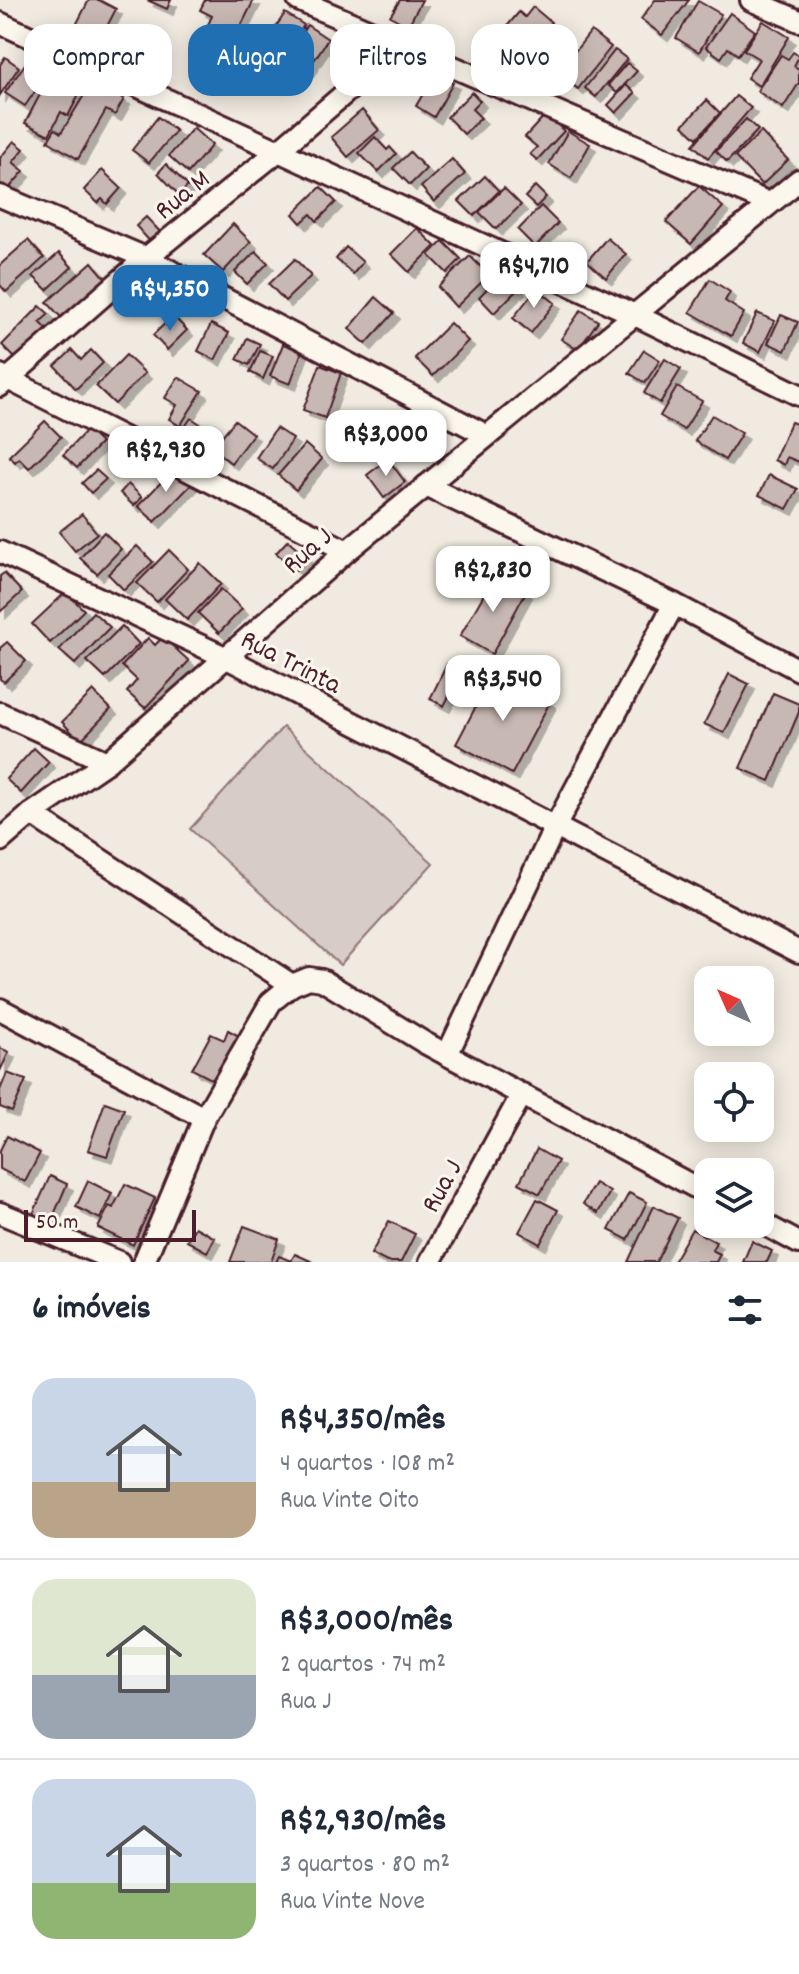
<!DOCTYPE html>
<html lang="pt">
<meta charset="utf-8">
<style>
body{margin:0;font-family:Dekko,sans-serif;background:#f2f2f3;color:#1f2937;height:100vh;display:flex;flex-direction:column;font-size:30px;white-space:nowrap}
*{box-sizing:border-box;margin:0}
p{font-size:26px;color:#747a83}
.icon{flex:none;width:44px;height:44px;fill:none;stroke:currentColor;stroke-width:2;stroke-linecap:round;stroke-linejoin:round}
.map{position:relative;height:1262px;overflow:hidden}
.sheet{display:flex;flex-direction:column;background:#fff;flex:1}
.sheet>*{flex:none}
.hud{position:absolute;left:24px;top:24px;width:752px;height:72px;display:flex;gap:16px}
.needle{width:52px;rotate:315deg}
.tools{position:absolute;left:694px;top:966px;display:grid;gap:16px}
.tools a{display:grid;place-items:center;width:80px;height:80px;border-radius:16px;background:#fff;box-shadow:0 4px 20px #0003;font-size:40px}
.scale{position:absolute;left:24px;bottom:20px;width:172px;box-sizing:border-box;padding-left:8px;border:4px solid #4a1f2b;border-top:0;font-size:22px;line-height:28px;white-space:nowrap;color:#4a1f2b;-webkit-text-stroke:6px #fbf7ec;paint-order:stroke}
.price{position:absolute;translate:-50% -68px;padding:0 18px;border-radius:16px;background:#fff;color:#222;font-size:26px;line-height:52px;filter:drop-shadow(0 2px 4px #0008)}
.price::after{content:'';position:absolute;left:50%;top:48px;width:24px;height:18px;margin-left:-12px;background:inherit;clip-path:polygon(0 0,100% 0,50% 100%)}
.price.on{background:#1f6fb2;color:#fff}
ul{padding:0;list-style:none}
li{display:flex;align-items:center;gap:24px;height:200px;padding:0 32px}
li+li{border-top:2px solid #e0e1e3}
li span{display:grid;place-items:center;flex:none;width:224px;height:160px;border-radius:24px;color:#555}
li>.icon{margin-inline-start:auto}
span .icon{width:96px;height:96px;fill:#fffc;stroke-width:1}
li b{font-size:34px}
h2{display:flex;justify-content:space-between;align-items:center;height:96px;padding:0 32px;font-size:34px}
.chip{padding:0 28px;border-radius:24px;background:#fff;box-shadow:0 4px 20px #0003;font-size:28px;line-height:72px}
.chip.on{background:#1f6fb2;color:#fff}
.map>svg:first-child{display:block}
.green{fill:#d8ccc6;stroke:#917678;stroke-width:2}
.building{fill:#c8b8b3;stroke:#4a1f2b;stroke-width:2;filter:url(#shadow)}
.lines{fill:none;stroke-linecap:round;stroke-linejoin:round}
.street-casing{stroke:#4a1f2b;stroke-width:26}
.street{stroke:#fbf7ec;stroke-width:20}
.labels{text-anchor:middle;stroke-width:6;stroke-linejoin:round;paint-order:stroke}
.street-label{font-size:28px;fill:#4a1f2b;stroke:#fbf7ec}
</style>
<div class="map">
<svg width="799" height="1262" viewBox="0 0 799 1262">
<defs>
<filter id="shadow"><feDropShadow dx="6" dy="6" stdDeviation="0" flood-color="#0004"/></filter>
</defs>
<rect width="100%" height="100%" fill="#f0eae0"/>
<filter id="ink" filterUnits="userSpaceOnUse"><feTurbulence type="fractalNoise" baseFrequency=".0125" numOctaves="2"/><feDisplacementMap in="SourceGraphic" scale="16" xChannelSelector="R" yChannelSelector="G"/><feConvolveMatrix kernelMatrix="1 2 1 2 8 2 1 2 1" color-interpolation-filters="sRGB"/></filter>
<g filter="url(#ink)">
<!-- green -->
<path class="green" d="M283,727L433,863L340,965L190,829Z"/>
<!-- building -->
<g class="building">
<path d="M89,0H99L116,9L100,40L75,27Z"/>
<path d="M147,0H171L167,9Z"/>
<path d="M205,0H254L234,40L207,27L212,16L200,10Z"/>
<path d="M400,0H422L408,26L390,16Z"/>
<path d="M655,0H689L662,35L641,19Z"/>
<path d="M698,1L721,14L699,52L676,38Z"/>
<path d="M533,7L551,22L517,62L494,42L519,12L525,17Z"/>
<path d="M285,13L304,25L281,61L262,48Z"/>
<path d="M730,13L755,31L738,55L728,48L721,58L706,47Z"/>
<path d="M763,21L789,37L759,86L747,78L759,59L744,50Z"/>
<path d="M307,25L328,39L307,71L286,58Z"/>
<path d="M591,31L611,47L578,89L558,73Z"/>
<path d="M615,50L627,59L596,97L585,88Z"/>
<path d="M793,52L799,56L794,66L799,69V83L783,108L757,91L781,55L788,59Z"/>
<path d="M5,57L19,67L0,95V65Z"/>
<path d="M627,63L637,71L617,93L608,85Z"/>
<path d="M25,64L45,77L25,106L5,93Z"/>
<path d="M53,70L84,85L68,116L61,112L49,135L25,123Z"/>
<path d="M435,73L453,83L434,117L416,106Z"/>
<path d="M626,85L635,93L616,113L608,105Z"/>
<path d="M89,87L108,98L111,92L124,99L115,115L106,110L78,159L48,141L55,129L61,133Z"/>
<path d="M472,92L480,101L472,109L481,118L464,134L447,117Z"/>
<path d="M736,96L751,108L708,158L693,145Z"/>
<path d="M707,100L720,113L697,138L683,125Z"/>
<path d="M362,110L379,130L348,157L331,137Z"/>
<path d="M546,114L564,131L537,160L530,154L537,147L525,137Z"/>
<path d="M158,117L176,131L149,163L132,150Z"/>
<path d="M746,119L758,130L727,162L716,151Z"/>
<path d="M193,128L212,145L188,173L169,156Z"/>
<path d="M568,131L590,144L571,178L549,164Z"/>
<path d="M761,132L788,160L762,185L735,157Z"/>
<path d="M375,137L387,150L390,147L396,154L378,172L359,153Z"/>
<path d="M14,141L24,149L13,162L24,171L5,193L0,189V158Z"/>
<path d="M410,152L426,169L410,185L393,168Z"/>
<path d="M452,159L465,174L434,202L421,187Z"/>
<path d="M166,164L188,186L179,195L158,173Z"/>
<path d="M102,170L121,188L107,204L102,199L98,203L84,190Z"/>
<path d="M485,176L499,191L474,216L459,201Z"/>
<path d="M535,186L546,197L536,207L525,197Z"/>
<path d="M699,186L723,207L691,244L666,222Z"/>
<path d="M321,187L336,202L317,221L311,214L301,223L293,214Z"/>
<path d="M504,188L521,205L496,229L479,212Z"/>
<path d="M541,206L558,223L535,247L518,230Z"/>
<path d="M146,217L164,236L154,246L136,226Z"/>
<path d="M233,224L251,242L223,272L204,255Z"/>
<path d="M417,228L435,246L409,272L391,254Z"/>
<path d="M607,238L626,254L606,278L587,261Z"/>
<path d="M28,240L44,258L6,292L0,285V265Z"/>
<path d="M443,241L461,259L447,273L429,255Z"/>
<path d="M346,247L363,262L353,274L336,259Z"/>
<path d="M256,251L268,263L247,284L235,272Z"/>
<path d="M59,253L72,267L47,290L33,276Z"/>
<path d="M470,256L489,275L456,307L438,287Z"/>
<path d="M295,259L311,276L285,301L269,284Z"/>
<path d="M92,262L108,281L67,324L47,302Z"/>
<path d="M503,272L519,288L494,313L479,297Z"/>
<path d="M710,279L730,292L725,301L744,313L731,336L690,312Z"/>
<path d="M537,288L555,303L531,333L513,318Z"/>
<path d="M376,297L394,313L366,344L349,329Z"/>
<path d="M40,306L49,314L40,322L50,332L20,363L2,345Z"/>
<path d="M581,310L598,321L578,350L561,339Z"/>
<path d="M757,313L775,321L760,352L743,343Z"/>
<path d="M781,315L798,322L785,351L768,343Z"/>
<path d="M173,316L187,330L167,350L153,335Z"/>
<path d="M450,323L468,341L433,376L415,358Z"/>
<path d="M211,324L229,333L215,360L198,351Z"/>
<path d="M247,338L260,344L249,365L237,359Z"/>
<path d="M283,344L302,351L290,384L270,376Z"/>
<path d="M72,350L81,360L91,350L103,363L76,389L55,366Z"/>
<path d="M644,350L660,360L645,383L629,373Z"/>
<path d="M260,351L273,356L263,379L250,372Z"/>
<path d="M126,355L145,373L115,404L96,386Z"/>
<path d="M665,359L681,369L660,403L644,393Z"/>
<path d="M320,365L341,373L325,418L303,410Z"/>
<path d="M178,377L202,391L180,426L169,419L177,405L165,398Z"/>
<path d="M677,387L702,401L684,430L660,416Z"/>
<path d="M712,415L742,433L725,460L695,441Z"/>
<path d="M191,418L210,430L201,444L182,431Z"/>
<path d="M235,420L253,434L231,463L212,448Z"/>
<path d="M45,421L61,437L29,468L19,458L15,462L9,456Z"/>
<path d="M791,422L799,425V462L787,457L784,465L774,460Z"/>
<path d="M276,428L293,439L273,469L256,458Z"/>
<path d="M87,430L101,443L77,468L63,455Z"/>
<path d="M305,444L322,459L296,490L278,475Z"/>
<path d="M388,459L405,482L384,498L367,475Z"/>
<path d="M176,467L193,483L155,522L138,506Z"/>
<path d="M96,470L106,479L91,493L82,483Z"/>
<path d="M769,475L798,489L787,509L759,495Z"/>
<path d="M128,484L142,497L134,506L120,493Z"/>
<path d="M82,514L97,533L75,551L59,532Z"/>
<path d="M104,532L121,549L97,574L80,558Z"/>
<path d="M288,540L308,558L296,570L276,553Z"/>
<path d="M137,546L153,562L124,590L108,574Z"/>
<path d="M169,550L188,569L157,602L137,583Z"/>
<path d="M200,563L221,584L187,620L165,599Z"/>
<path d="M4,573L22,592L0,612V576Z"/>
<path d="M495,575L526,592L492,654L460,636Z"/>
<path d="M221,589L242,609L219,633L198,613Z"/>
<path d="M66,592L84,610L50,643L32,624Z"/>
<path d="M93,612L110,627L75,664L59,650Z"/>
<path d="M122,626L139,644L105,678L87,661Z"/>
<path d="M163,637L189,661L145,708L127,692L137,680L122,666L148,638L155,645Z"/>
<path d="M7,642L26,661L4,682L0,679V648Z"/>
<path d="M447,664L462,671L444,706L430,699Z"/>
<path d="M494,672L550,702L512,774L456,744Z"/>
<path d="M729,674L749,684L724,733L704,724Z"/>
<path d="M93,691L111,709L80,741L62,722Z"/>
<path d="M773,693L799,704V712L770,781L740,768Z"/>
<path d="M34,748L49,762L21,793L6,779Z"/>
<path d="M228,1030L241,1037L217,1082L192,1069L211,1034L224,1040Z"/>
<path d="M0,1048L9,1052L0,1071Z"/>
<path d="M7,1073L26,1080L12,1112L0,1107V1090Z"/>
<path d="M105,1102L124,1109L107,1156L88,1150Z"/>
<path d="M7,1136L40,1153L25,1182L0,1169V1150Z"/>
<path d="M537,1149L558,1161L540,1194L519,1183Z"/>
<path d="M50,1176L67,1184L51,1222L33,1214Z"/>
<path d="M88,1181L112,1193L100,1219L76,1207Z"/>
<path d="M595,1183L610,1192L598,1213L583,1204Z"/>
<path d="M125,1184L155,1198L133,1245L98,1228L109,1206L113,1208Z"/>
<path d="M629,1193L647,1202L628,1240L609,1230Z"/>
<path d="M537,1199L558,1210L540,1244L519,1232Z"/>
<path d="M654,1206L678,1218L656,1262H628Z"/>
<path d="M389,1221L415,1234L401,1262H387L371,1254Z"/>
<path d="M244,1226L279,1239L271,1262H230Z"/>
<path d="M195,1227L215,1238L207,1252L187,1241Z"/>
<path d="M692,1229L716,1242L712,1250L720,1254L716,1262H673Z"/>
<path d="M752,1241L772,1251L767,1262H743Z"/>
<path d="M295,1254L313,1262H276L279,1256L291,1261Z"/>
</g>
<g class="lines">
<defs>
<g id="street">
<path d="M298,0L769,203"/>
<path d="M751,0L799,21"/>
<path d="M0,23L633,314L799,395"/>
<path d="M0,196L146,258L486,435"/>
<path d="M0,375L347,551"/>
<path d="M0,386L146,258L278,151L400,46"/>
<path d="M426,486L674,604L799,670"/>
<path d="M0,552L225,657L799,952"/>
<path d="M0,713L107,762"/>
<path d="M31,814L292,985"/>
<path d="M0,841L31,814L107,762L347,551L799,180"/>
<path d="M0,1009L204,1118"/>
<path d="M447,1055L555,827L674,604"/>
<path d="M0,1213L119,1262"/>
<path d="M760,1222L799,1243"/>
<path d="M144,1262L204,1118L271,1002L292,985L309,978L322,980L425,1043L708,1194"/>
<path d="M430,1262L522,1094"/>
</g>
</defs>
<!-- street casing -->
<use href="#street" class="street-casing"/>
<!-- street -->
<use href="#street" class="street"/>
</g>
</g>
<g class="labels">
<!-- street labels -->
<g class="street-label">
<text transform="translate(181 193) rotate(-39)" y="10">Rua M</text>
<text transform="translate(306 549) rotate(-41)" y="10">Rua J</text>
<text transform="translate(292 660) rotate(27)" y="10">Rua Trinta</text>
<text transform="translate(440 1185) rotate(-61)" y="10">Rua J</text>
</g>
</g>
</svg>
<div class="tools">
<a><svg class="needle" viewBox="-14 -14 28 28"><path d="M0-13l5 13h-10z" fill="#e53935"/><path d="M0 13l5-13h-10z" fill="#747a83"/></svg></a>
<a><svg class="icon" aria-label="locate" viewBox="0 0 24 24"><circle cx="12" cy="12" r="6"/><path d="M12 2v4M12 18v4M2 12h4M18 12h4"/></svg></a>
<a><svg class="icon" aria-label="layers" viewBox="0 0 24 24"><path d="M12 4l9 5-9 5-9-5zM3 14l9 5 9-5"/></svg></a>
</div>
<div class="scale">50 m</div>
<b class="price" style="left:534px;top:310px">R$4,710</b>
<b class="price on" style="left:170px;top:333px">R$4,350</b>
<b class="price" style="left:386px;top:478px">R$3,000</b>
<b class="price" style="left:166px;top:494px">R$2,930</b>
<b class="price" style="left:493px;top:614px">R$2,830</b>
<b class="price" style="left:503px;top:723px">R$3,540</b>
<div class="hud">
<a class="chip">Comprar</a>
<a class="chip on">Alugar</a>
<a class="chip">Filtros</a>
<a class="chip">Novo</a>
</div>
</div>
<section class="sheet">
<h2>6 imóveis<svg class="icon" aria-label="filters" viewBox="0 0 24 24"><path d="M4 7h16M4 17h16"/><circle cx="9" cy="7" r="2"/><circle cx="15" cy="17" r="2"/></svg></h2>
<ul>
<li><span style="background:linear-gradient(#c9d6e8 65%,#b9a48a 0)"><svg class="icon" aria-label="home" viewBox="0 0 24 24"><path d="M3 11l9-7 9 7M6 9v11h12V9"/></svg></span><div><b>R$4,350/mês</b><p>4 quartos · 108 m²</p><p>Rua Vinte Oito</p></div></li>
<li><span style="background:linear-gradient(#dfe7d0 60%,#9aa5b1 0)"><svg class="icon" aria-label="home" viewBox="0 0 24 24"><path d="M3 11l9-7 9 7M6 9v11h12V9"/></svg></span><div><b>R$3,000/mês</b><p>2 quartos · 74 m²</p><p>Rua J</p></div></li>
<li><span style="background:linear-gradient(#c9d6e8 65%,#8fb573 0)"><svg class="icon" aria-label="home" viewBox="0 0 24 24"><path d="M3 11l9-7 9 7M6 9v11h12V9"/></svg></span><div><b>R$2,930/mês</b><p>3 quartos · 80 m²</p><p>Rua Vinte Nove</p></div></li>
</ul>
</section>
